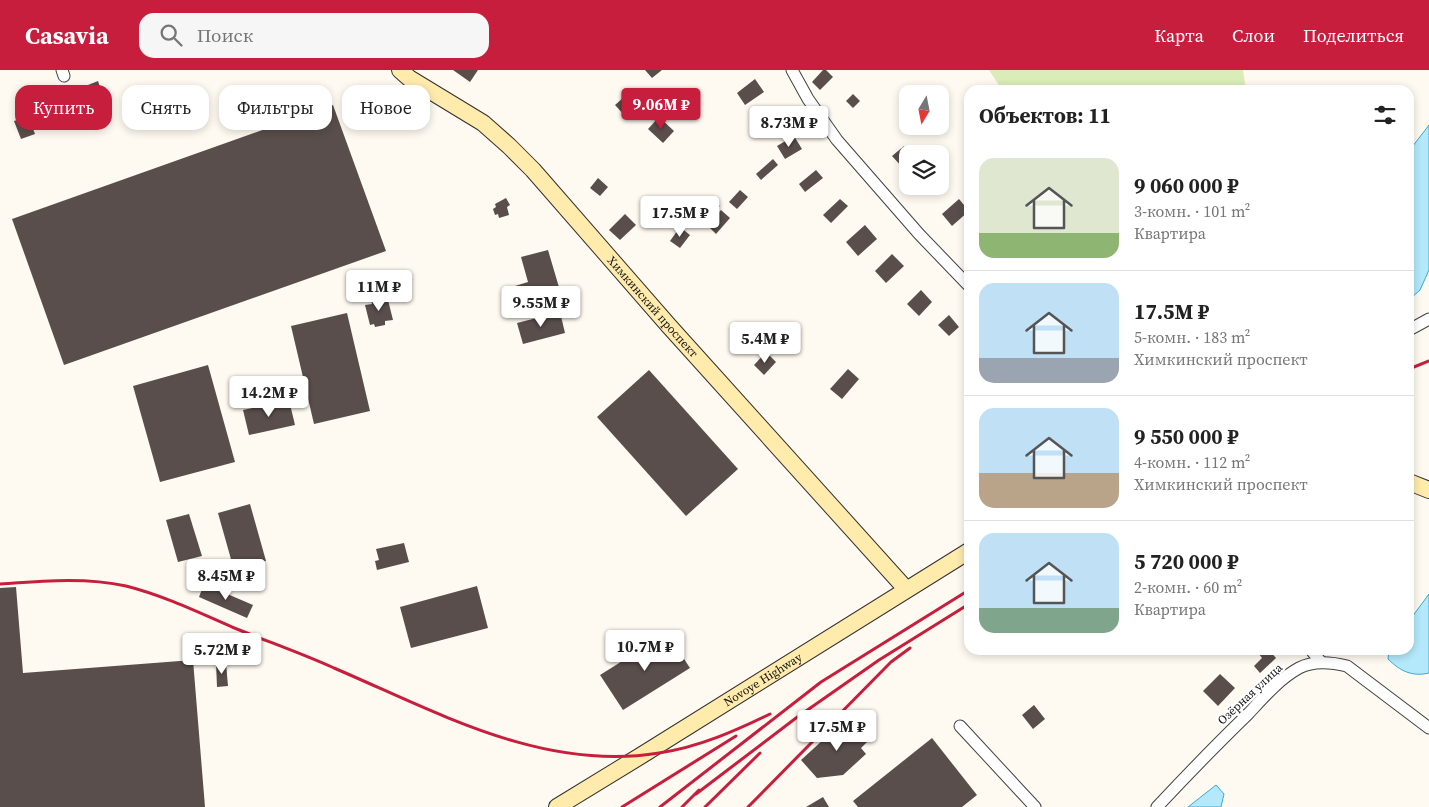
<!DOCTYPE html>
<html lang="ru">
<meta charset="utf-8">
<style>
body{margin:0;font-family:"Source Serif 4",serif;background:#f6f6f6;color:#222;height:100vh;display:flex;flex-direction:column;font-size:19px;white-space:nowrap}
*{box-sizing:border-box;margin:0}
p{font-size:16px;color:#767676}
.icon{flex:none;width:28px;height:28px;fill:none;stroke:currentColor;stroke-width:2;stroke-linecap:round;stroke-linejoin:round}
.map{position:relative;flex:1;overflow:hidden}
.details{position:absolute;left:964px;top:15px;width:450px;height:570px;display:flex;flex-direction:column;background:#fff;border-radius:15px;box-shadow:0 2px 8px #0003}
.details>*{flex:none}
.guide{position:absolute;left:15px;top:15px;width:475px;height:45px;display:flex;gap:10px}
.needle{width:32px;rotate:190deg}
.tools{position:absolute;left:899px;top:15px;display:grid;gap:10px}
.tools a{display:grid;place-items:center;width:50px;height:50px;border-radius:10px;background:#fff;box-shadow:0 2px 8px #0003;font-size:25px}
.price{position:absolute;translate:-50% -42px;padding:0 11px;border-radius:5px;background:#fff;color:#222;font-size:16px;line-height:32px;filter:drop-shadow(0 1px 2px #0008)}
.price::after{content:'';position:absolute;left:50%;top:30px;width:15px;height:11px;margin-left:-8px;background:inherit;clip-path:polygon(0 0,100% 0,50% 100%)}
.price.current{background:#c81e3d;color:#fff}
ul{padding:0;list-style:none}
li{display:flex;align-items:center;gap:15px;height:125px;padding:0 15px}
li+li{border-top:1px solid #e0e0e0}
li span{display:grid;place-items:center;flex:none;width:140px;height:100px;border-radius:15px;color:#555}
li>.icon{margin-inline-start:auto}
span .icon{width:60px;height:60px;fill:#fffc;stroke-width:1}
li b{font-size:21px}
h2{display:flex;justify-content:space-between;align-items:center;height:60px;padding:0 15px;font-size:21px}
.pill{padding:0 18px;border-radius:15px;background:#fff;box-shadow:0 2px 8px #0003;font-size:18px;line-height:45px}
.pill.current{background:#c81e3d;color:#fff}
header{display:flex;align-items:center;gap:30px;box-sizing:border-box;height:70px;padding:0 25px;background:#c81e3d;color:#fff}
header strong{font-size:24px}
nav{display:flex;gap:28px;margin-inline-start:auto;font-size:18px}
.search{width:350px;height:45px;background:#f6f6f6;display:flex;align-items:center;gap:12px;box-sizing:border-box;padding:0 18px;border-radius:15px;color:#767676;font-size:19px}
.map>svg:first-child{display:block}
.green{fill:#daecb8}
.water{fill:#b3e9fa;stroke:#35abd5}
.building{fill:#594e4b}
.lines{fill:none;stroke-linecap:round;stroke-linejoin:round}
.street-casing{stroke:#424242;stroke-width:13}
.secondary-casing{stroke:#313131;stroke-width:18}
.street{stroke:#fff;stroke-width:11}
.secondary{stroke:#ffebac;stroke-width:16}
.rail{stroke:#c81e3d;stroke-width:3}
.labels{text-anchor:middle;stroke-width:5;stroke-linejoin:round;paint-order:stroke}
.street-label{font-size:12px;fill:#0f0f0f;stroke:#fff}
</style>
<header>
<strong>Casavia</strong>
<div class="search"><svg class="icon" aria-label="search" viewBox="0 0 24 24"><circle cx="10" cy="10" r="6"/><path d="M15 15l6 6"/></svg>Поиск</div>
<nav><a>Карта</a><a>Слои</a><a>Поделиться</a></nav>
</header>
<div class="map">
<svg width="1429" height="737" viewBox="0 0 1429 737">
<rect width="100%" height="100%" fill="#fffaf1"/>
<!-- green -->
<path class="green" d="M989,0H1243L1246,20H1002Z"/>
<!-- water -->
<g class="water">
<path d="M1429,55V200L1420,220L1409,230V81Z"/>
<path d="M1429,524V603C1412,607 1400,601 1388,589L1389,580H1409V551Z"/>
<path d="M1216,715L1224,724L1221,737H1188Z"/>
</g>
<!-- building -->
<g class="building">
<path d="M453,0H478L470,12Z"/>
<path d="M645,0H662L652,8Z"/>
<path d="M823,0H826L833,7L820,20L812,12Z"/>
<path d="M755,9L764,22L745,35L737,23Z"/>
<path d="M98,11L104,29L90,35L83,17Z"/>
<path d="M853,24L860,31L853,38L846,31Z"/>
<path d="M623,28L634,40L626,47L615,35Z"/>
<path d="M333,35L386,181L64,295L12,149Z"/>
<path d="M774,36L781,46L768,55L761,46Z"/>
<path d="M28,46L35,64L21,69L14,51Z"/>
<path d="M659,47L674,61L663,73L648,59Z"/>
<path d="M794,66L802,79L785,89L777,76Z"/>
<path d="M904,76L911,84H908V94L903,98L892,86Z"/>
<path d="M773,89L778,95L761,110L756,104Z"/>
<path d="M816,100L823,108L805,122L799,114Z"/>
<path d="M598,108L608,117L600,126L590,118Z"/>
<path d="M908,110V116H921L913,125L903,115Z"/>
<path d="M740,120L748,127L737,139L729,132Z"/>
<path d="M506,128L510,135L507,137L509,145L499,148L498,144L495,145L493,139L496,137L495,134Z"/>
<path d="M713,129L720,136L709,148L702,141Z"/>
<path d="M840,129L848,136L831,153L823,145Z"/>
<path d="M959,129L969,141L952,156L942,144Z"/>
<path d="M721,140L730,148L716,164L707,155Z"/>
<path d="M625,144L636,155L620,170L609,160Z"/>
<path d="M865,155L877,169L858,186L846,172Z"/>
<path d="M680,157L690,165L680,178L670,171Z"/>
<path d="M548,180L561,224L521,235L515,216L528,212L521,187Z"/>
<path d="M892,184L904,196L886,213L875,201Z"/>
<path d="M921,220L932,232L919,246L907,234Z"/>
<path d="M381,228L382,231L388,230L393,250L385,251V255L375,257L374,254L370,255L365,235L372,234L371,230Z"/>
<path d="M560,242L565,263L523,274L517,253Z"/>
<path d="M347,243L370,341L314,354L291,256Z"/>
<path d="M949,245L959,257L949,266L938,255Z"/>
<path d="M766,282L776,292L764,305L754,295Z"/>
<path d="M208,295L235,392L160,412L133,316Z"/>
<path d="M848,299L859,309L842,329L830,319Z"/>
<path d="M649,300L738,399L686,446L597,347Z"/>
<path d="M289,330L295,355L249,365L243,340Z"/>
<path d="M250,434L266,491L234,500L218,443Z"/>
<path d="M189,444L202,486L178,492L166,450Z"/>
<path d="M404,473L409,492L377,500L375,491L379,490L376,479Z"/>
<path d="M204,514L253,535L247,548L199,527Z"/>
<path d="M477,516L488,558L411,578L400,537Z"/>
<path d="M16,517L23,603L193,590L205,737H0V518Z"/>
<path d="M667,563L690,598L623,640L600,605Z"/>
<path d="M1263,580H1269L1276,588L1260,603L1254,596L1262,588L1259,584Z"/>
<path d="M216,593H226L228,616L217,617Z"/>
<path d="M1220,604L1235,618L1218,636L1203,621Z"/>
<path d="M1034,635L1045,649L1033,659L1022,645Z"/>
<path d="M847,648L868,671L861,678L866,684L843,705L817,708L801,690Z"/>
<path d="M932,668L977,725L962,737H858L853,731Z"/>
<path d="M823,727L829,737H806Z"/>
</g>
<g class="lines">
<defs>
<g id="street">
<path d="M62,0L64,6"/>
<path d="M792,0L808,29L837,70L919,164L969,216"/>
<path d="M1409,260L1429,249"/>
<path d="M1311,580L1321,592"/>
<path d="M960,656L1035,737"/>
<path d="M1157,737C1187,705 1217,674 1248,644C1263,628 1279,609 1299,598C1314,590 1331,592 1347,596L1429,658"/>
</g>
<g id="secondary">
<path id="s1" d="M400,0L409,8L483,53L509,76L533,100L669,256L906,519"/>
<path d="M1409,412L1429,420"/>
<path id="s2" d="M557,737L642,685L969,481"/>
</g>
</defs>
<!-- street casing -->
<use href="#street" class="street-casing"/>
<!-- secondary casing -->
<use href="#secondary" class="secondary-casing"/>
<!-- street -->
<use href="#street" class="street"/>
<!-- secondary -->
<use href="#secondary" class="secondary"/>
<!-- rail -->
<g class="rail">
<path d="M1409,299L1429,291"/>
<path d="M0,514C42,511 85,507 126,516C162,525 198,542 232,557C266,571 301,583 334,598C437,642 543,702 659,683C699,677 735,661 770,644"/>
<path d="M696,724L796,648L879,590L969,534"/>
<path d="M622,737L736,666"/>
<path d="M660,737L821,612L969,520"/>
<path d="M682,737L699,720"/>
<path d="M705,737L760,683"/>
<path d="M748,737L891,592L910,578"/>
</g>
</g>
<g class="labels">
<!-- street labels -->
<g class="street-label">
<text dy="4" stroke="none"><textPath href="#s1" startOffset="349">Химкинский проспект</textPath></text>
<text dy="4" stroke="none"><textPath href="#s2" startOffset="242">Novoye Highway</textPath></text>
<text transform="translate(1250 624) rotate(-43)" y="4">Озёрная улица</text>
</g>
</g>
</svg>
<div class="tools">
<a><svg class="needle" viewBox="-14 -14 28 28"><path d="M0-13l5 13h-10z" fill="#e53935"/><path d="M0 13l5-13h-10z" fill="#767676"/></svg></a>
<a><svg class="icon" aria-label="layers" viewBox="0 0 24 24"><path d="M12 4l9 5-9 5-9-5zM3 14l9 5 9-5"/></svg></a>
</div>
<b class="price current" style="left:661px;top:60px">9.06M ₽</b>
<b class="price" style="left:789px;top:78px">8.73M ₽</b>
<b class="price" style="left:680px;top:168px">17.5M ₽</b>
<b class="price" style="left:379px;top:242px">11M ₽</b>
<b class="price" style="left:541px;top:258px">9.55M ₽</b>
<b class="price" style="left:765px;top:294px">5.4M ₽</b>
<b class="price" style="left:269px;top:348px">14.2M ₽</b>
<b class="price" style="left:226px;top:531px">8.45M ₽</b>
<b class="price" style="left:645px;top:602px">10.7M ₽</b>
<b class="price" style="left:222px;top:605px">5.72M ₽</b>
<b class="price" style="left:837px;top:682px">17.5M ₽</b>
<div class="guide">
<a class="pill current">Купить</a>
<a class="pill">Снять</a>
<a class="pill">Фильтры</a>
<a class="pill">Новое</a>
</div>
<section class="details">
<h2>Объектов: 11<svg class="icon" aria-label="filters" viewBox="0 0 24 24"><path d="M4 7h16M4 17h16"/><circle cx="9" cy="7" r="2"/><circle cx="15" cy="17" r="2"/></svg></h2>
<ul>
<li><span style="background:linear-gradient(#dfe7d0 75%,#8fb573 0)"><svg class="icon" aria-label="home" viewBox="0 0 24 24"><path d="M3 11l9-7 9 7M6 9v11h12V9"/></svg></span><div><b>9 060 000 ₽</b><p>3-комн. · 101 m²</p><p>Квартира</p></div></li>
<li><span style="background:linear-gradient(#bfe0f5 75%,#9aa5b1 0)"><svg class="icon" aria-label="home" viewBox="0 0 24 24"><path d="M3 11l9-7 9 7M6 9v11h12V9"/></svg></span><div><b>17.5M ₽</b><p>5-комн. · 183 m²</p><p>Химкинский проспект</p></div></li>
<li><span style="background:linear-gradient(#bfe0f5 65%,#b9a48a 0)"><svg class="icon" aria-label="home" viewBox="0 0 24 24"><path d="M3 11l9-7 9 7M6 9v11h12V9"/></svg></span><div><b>9 550 000 ₽</b><p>4-комн. · 112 m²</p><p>Химкинский проспект</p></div></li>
<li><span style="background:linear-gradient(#bfe0f5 75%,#7fa58c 0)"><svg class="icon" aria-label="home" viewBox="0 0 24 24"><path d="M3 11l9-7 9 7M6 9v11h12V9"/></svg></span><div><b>5 720 000 ₽</b><p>2-комн. · 60 m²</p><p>Квартира</p></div></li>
</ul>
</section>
</div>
